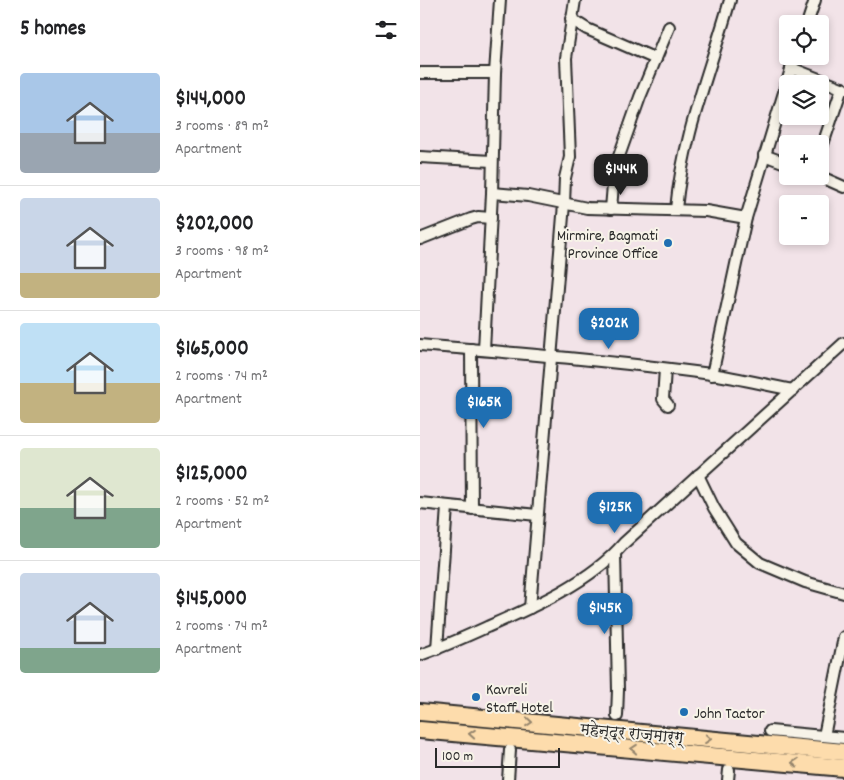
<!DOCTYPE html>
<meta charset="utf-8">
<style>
body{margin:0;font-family:Dekko,"Playpen Sans Deva",sans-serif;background:#f6f6f6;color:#202124;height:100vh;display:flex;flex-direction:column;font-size:19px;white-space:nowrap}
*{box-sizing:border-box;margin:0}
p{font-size:16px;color:#757577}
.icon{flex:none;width:28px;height:28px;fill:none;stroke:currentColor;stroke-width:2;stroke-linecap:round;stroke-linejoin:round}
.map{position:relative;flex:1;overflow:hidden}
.side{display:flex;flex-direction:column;background:#fff;width:420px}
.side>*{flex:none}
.tools{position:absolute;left:359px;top:15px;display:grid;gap:10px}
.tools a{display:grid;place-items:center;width:50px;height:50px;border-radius:5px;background:#fff;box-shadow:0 2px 8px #0003;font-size:25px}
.scale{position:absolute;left:15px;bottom:12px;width:125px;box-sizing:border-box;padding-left:5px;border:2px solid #2b2b2b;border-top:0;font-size:14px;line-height:18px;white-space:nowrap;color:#2b2b2b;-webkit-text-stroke:4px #f7f3e8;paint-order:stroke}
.price{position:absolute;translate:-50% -42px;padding:0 11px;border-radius:10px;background:#1f6fb2;color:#fff;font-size:16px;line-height:32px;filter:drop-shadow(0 1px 2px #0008)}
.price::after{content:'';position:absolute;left:50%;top:30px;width:15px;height:11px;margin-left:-8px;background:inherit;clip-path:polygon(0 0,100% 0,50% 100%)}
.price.selected{background:#222;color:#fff}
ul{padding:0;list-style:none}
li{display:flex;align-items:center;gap:15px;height:125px;padding:0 20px}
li+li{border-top:1px solid #e0e0e0}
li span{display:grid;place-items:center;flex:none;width:140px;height:100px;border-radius:5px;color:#555}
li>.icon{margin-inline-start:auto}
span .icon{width:60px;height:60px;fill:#fffc;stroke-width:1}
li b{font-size:21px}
h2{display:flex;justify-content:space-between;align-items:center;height:60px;padding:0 20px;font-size:21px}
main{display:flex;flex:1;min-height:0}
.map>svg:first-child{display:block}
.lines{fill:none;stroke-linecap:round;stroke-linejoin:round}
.minor-casing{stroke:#2b2b2b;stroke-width:14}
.trunk-casing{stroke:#2b2b2b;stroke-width:20}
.minor{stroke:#f7f3e8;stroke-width:10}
.trunk{stroke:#fddcac;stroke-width:16}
.oneway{stroke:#94846c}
.poi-dot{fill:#1f6fb2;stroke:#f7f3e8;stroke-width:2}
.labels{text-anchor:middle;stroke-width:4;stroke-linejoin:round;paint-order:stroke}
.poi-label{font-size:16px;fill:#2b2b2b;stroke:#f7f3e8;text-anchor:start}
.street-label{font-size:16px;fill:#2b2b2b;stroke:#f7f3e8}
</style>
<main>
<section class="side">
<h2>5 homes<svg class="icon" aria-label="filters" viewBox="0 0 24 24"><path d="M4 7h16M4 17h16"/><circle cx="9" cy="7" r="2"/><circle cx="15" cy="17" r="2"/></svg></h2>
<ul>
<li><span style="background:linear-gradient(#a9c7e8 60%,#9aa5b1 0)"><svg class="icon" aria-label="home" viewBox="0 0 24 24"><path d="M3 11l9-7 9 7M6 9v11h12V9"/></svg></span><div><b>$144,000</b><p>3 rooms · 89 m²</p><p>Apartment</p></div></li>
<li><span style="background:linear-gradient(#c9d6e8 75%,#c2b280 0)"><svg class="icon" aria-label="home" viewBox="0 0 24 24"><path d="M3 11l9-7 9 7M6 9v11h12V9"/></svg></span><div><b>$202,000</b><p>3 rooms · 98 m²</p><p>Apartment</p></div></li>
<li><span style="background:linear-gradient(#bfe0f5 60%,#c2b280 0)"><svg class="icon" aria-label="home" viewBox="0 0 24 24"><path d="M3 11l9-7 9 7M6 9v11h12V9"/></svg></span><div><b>$165,000</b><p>2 rooms · 74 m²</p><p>Apartment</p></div></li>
<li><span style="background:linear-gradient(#dfe7d0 60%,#7fa58c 0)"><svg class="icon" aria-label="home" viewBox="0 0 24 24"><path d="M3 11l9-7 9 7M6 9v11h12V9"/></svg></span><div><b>$125,000</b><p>2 rooms · 52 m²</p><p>Apartment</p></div></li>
<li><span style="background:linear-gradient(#c9d6e8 75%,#7fa58c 0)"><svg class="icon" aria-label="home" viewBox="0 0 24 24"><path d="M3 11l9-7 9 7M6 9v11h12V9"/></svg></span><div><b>$145,000</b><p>2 rooms · 74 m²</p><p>Apartment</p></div></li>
</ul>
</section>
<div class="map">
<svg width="424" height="780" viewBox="0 0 424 780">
<rect width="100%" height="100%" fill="#f2e3e8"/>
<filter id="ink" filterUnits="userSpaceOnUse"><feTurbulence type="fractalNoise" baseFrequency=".02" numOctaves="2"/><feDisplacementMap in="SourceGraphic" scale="10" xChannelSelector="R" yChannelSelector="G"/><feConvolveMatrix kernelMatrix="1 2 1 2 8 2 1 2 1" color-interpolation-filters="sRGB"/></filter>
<g filter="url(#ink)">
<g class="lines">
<defs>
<g id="minor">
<path d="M151,19L167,29L236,59"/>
<path d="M387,24L395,0"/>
<path d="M371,68L424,89"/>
<path d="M0,73H75"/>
<path d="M400,153L422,88"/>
<path d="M344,155L368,164"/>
<path d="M0,157L72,161"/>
<path d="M399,176L424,187"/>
<path d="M72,193L108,196L167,208L286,211L326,218"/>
<path d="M191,209L193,185L198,159L220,97L249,27"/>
<path d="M256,209C263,135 290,71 310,0"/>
<path d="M0,239L51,219L58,217L71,218"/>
<path d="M0,345C97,353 194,361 291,374C319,378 346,385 373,390"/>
<path d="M51,349L52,509"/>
<path d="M64,350L72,193L75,73L80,0"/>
<path d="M245,369L243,399L248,405"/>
<path d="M292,375L326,218L375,56"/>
<path d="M278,475L294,508L316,543L340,563L385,582L424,593"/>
<path d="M0,503L117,515"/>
<path d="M195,554L198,690L197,716"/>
<path d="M110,608L144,204L145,178L150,157L146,58L155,0"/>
<path d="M17,649L27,507"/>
<path d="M0,655C23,647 45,637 67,627C113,607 171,582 204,543L424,343"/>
<path d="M350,731L424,738"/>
<path d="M404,736L424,637"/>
<path d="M88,780L90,750"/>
<path d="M308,780L309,770"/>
</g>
<g id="trunk">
<path d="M0,712L424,752"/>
<path d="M0,730L424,768"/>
</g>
</defs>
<!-- minor casing -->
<use href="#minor" class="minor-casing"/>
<!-- trunk casing -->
<use href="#trunk" class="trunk-casing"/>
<!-- minor -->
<use href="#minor" class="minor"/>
<!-- trunk -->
<use href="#trunk" class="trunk"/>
</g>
<!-- one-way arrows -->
<defs><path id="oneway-chevron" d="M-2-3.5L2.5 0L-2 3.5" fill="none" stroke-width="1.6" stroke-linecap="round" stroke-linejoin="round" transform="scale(1.25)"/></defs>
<g class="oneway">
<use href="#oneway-chevron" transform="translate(109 722) rotate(5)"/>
<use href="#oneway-chevron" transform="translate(52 734) rotate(-175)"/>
<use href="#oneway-chevron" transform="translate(288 739) rotate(5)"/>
<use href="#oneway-chevron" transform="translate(214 749) rotate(-175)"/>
<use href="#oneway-chevron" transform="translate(375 763) rotate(-175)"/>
</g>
</g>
<!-- markers -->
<g class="poi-dot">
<circle cx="248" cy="243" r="5"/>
<circle cx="56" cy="697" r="5"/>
<circle cx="264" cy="712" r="5"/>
</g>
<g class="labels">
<!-- poi labels -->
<g class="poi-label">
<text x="238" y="240" text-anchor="end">Mirmire, Bagmati<tspan x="238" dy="18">Province Office</tspan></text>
<text x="66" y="694">Kavreli<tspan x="66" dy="18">Staff Hotel</tspan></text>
<text x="274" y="718">John Tactor</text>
</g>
<!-- street labels -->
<g class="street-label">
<text transform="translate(212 732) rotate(5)" y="6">महेन्द्र राज्मार्ग्</text>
</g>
</g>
</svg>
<div class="tools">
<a><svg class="icon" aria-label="locate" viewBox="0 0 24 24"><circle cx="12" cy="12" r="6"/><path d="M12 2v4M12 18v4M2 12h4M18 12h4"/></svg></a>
<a><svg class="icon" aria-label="layers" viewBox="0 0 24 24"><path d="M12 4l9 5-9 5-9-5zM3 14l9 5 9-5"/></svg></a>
<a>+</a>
<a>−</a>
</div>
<div class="scale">100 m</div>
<b class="price selected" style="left:201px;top:196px">$144K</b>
<b class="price" style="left:189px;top:350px">$202K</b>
<b class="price" style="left:64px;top:429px">$165K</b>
<b class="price" style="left:195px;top:534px">$125K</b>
<b class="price" style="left:185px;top:635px">$145K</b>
</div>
</main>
